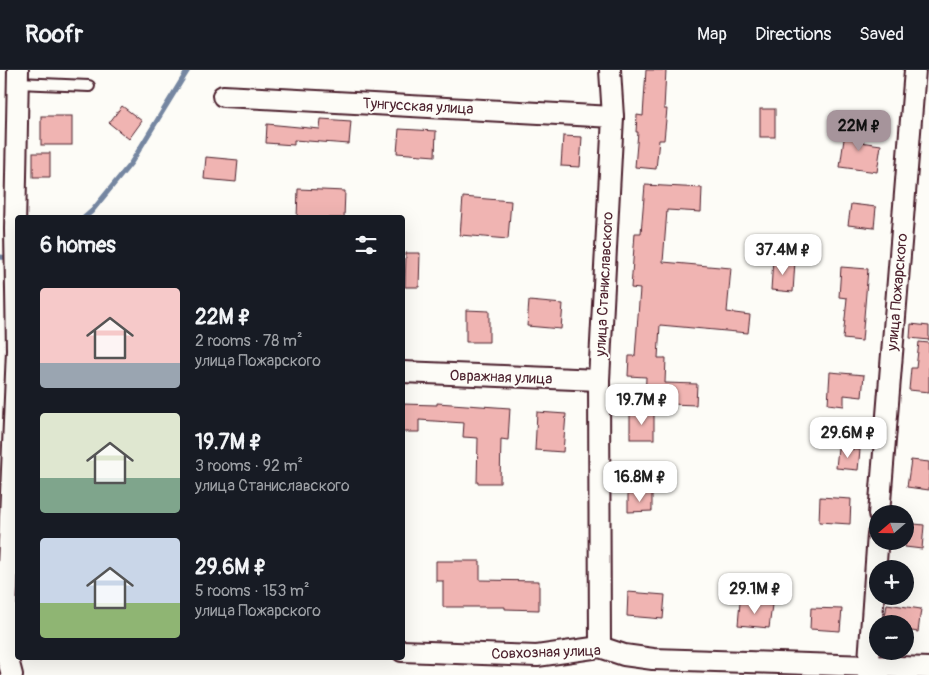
<!DOCTYPE html>
<meta charset="utf-8">
<style>
body{margin:0;font-family:Pangolin,sans-serif;background:#20242c;color:#f1f3f6;height:100vh;display:flex;flex-direction:column;font-size:19px;white-space:nowrap}
*{box-sizing:border-box;margin:0}
p{font-size:16px;color:#9ea1a6}
.icon{flex:none;width:28px;height:28px;fill:none;stroke:currentColor;stroke-width:2;stroke-linecap:round;stroke-linejoin:round}
.map{position:relative;flex:1;overflow:hidden}
.details{position:absolute;left:15px;top:145px;width:390px;height:445px;display:flex;flex-direction:column;background:#171b24;border-radius:5px;box-shadow:0 5px 20px #0002}
.details>*{flex:none}
.needle{width:32px;rotate:250deg}
.buttons{position:absolute;left:869px;top:435px;display:grid;gap:10px}
.buttons a{display:grid;place-items:center;width:45px;height:45px;border-radius:50%;background:#171b24;box-shadow:0 5px 20px #0002;font-size:25px}
.price{position:absolute;translate:-50% -42px;padding:0 11px;border-radius:10px;background:#fff;color:#222;font-size:16px;line-height:32px;filter:drop-shadow(0 1px 2px #0008)}
.price::after{content:'';position:absolute;left:50%;top:30px;width:15px;height:11px;margin-left:-8px;background:inherit;clip-path:polygon(0 0,100% 0,50% 100%)}
.price.current{background:#a6949b;color:#111}
ul{padding:0;list-style:none}
li{display:flex;align-items:center;gap:15px;height:125px;padding:0 25px}
li span{display:grid;place-items:center;flex:none;width:140px;height:100px;border-radius:5px;color:#555}
li>.icon{margin-inline-start:auto}
span .icon{width:60px;height:60px;fill:#fffc;stroke-width:1}
li b{font-size:21px}
h2{display:flex;justify-content:space-between;align-items:center;height:60px;padding:0 25px;font-size:21px}
header{display:flex;align-items:center;gap:30px;box-sizing:border-box;height:70px;padding:0 25px;background:#171b24;border-bottom:1px solid #363941}
header strong{font-size:24px}
nav{display:flex;gap:28px;margin-inline-start:auto;font-size:18px}
.map>svg:first-child{display:block}
.lines{fill:none;stroke-linecap:round;stroke-linejoin:round}
.stream{stroke:#7486a1;stroke-width:5}
.building{fill:#f0b4b2;stroke:#4a1f2b}
.service-casing{stroke:#4a1f2b;stroke-width:14}
.minor-casing{stroke:#4a1f2b;stroke-width:24}
.service{stroke:#fdfcf7;stroke-width:10}
.minor{stroke:#fdfcf7;stroke-width:20}
.labels{text-anchor:middle;stroke-width:4;stroke-linejoin:round;paint-order:stroke}
.street-label{font-size:15px;fill:#4a1f2b;stroke:#fdfcf7}
</style>
<header>
<strong>Roofr</strong>
<nav><a>Map</a><a>Directions</a><a>Saved</a></nav>
</header>
<div class="map">
<svg width="929" height="605" viewBox="0 0 929 605">
<rect width="100%" height="100%" fill="#fdfcf7"/>
<filter id="ink" filterUnits="userSpaceOnUse"><feTurbulence type="fractalNoise" baseFrequency=".02" numOctaves="2"/><feDisplacementMap in="SourceGraphic" scale="10" xChannelSelector="R" yChannelSelector="G"/><feConvolveMatrix kernelMatrix="1 2 1 2 8 2 1 2 1" color-interpolation-filters="sRGB"/></filter>
<g filter="url(#ink)">
<g class="lines">
<!-- stream -->
<g class="stream">
<path d="M84,148L92,141L131,93L188,0"/>
<path d="M0,187L12,188"/>
</g>
</g>
<!-- building -->
<g class="building">
<path d="M646,0H666L664,39H667L664,70H659L656,99L635,97L638,62H636L637,45L643,46Z"/>
<path d="M122,36L142,51L129,69L109,53Z"/>
<rect x="760" y="39" width="15" height="28"/>
<rect x="41" y="46" width="31" height="29"/>
<path d="M321,49L351,51L349,74L294,70V75L266,73L267,54L320,59Z"/>
<path d="M846,55L862,57L860,72L881,75L877,102L840,97Z"/>
<path d="M399,59L436,61L435,86L397,83Z"/>
<path d="M563,66L582,67L580,97L561,96Z"/>
<rect x="33" y="83" width="17" height="24"/>
<path d="M206,87L238,90L236,112L204,109Z"/>
<path d="M645,115L702,118L701,142L667,140L663,192L731,198L727,242L750,245L748,263L660,255L658,288H666L665,313L697,314L696,335L645,333L646,307L628,306L629,286H635L640,219L631,218L635,163H641Z"/>
<path d="M298,119L345,121L344,148H297Z"/>
<path d="M463,127L511,131L508,169L460,165Z"/>
<path d="M851,134L876,137L874,158L848,155Z"/>
<path d="M406,183H420L419,217H405Z"/>
<path d="M773,189L795,191L793,222L771,220Z"/>
<path d="M841,197L868,199L862,271L843,269L847,228L839,227Z"/>
<path d="M529,231L563,234L561,259L527,256Z"/>
<path d="M466,240L489,241V272H466Z"/>
<path d="M911,254L929,256V270L910,268Z"/>
<path d="M919,272L929,273V322L909,320L911,298H916Z"/>
<path d="M830,302L864,305L862,327L844,325V336L828,334Z"/>
<path d="M437,333L510,338L508,370L501,369L500,413H477L478,368L463,367L464,353L419,350V362H402V334L437,335Z"/>
<path d="M537,342L566,344L563,382L535,380Z"/>
<rect x="630" y="344" width="24" height="25"/>
<path d="M838,378L860,380L858,400L836,398Z"/>
<path d="M911,390L929,392V420L907,417Z"/>
<path d="M652,423V441L628,442V424Z"/>
<path d="M820,427L851,429L850,454L819,452Z"/>
<path d="M905,453L924,455L922,479L905,477Z"/>
<path d="M436,491H480V510L539,511V540L505,539V537H443V511H436Z"/>
<path d="M628,522L665,525L663,549L627,546Z"/>
<path d="M740,532L772,535L769,558L738,555Z"/>
<path d="M887,534L921,539L918,562L905,560V554H884Z"/>
<path d="M811,538L842,539L840,561L810,559Z"/>
</g>
<g class="lines">
<defs>
<path id="service" d="M18,13L89,16"/>
<g id="minor">
<path d="M223,26L613,47"/>
<path d="M402,302L599,310"/>
<path d="M879,444L915,0"/>
<path d="M600,577L599,310L613,47L610,0"/>
<path d="M402,581L537,586L600,577L624,585L653,589L929,598"/>
<path d="M12,605L7,586L5,567L17,280L15,159L18,0"/>
<path d="M868,605L878,464"/>
</g>
</defs>
<!-- service casing -->
<use href="#service" class="service-casing"/>
<!-- minor casing -->
<use href="#minor" class="minor-casing"/>
<!-- service -->
<use href="#service" class="service"/>
<!-- minor -->
<use href="#minor" class="minor"/>
</g>
</g>
<g class="labels">
<!-- street labels -->
<g class="street-label">
<text transform="translate(418 36) rotate(3)" y="5">Тунгусская улица</text>
<text transform="translate(604 214) rotate(-87)" y="5">улица Станиславского</text>
<text transform="translate(897 222) rotate(-85)" y="5">улица Пожарского</text>
<text transform="translate(501 307) rotate(2)" y="5">Овражная улица</text>
<text transform="translate(546 582) rotate(-2)" y="5">Совхозная улица</text>
</g>
</g>
</svg>
<div class="buttons">
<a><svg class="needle" viewBox="-14 -14 28 28"><path d="M0-13l5 13h-10z" fill="#e53935"/><path d="M0 13l5-13h-10z" fill="#9ea1a6"/></svg></a>
<a>+</a>
<a>−</a>
</div>
<b class="price current" style="left:859px;top:82px">22M ₽</b>
<b class="price" style="left:783px;top:206px">37.4M ₽</b>
<b class="price" style="left:642px;top:356px">19.7M ₽</b>
<b class="price" style="left:848px;top:389px">29.6M ₽</b>
<b class="price" style="left:640px;top:433px">16.8M ₽</b>
<b class="price" style="left:755px;top:545px">29.1M ₽</b>
<section class="details">
<h2>6 homes<svg class="icon" aria-label="filters" viewBox="0 0 24 24"><path d="M4 7h16M4 17h16"/><circle cx="9" cy="7" r="2"/><circle cx="15" cy="17" r="2"/></svg></h2>
<ul>
<li><span style="background:linear-gradient(#f6c9c9 75%,#9aa5b1 0)"><svg class="icon" aria-label="home" viewBox="0 0 24 24"><path d="M3 11l9-7 9 7M6 9v11h12V9"/></svg></span><div><b>22M ₽</b><p>2 rooms · 78 m²</p><p>улица Пожарского</p></div></li>
<li><span style="background:linear-gradient(#dfe7d0 65%,#7fa58c 0)"><svg class="icon" aria-label="home" viewBox="0 0 24 24"><path d="M3 11l9-7 9 7M6 9v11h12V9"/></svg></span><div><b>19.7M ₽</b><p>3 rooms · 92 m²</p><p>улица Станиславского</p></div></li>
<li><span style="background:linear-gradient(#c9d6e8 65%,#8fb573 0)"><svg class="icon" aria-label="home" viewBox="0 0 24 24"><path d="M3 11l9-7 9 7M6 9v11h12V9"/></svg></span><div><b>29.6M ₽</b><p>5 rooms · 153 m²</p><p>улица Пожарского</p></div></li>
</ul>
</section>
</div>
